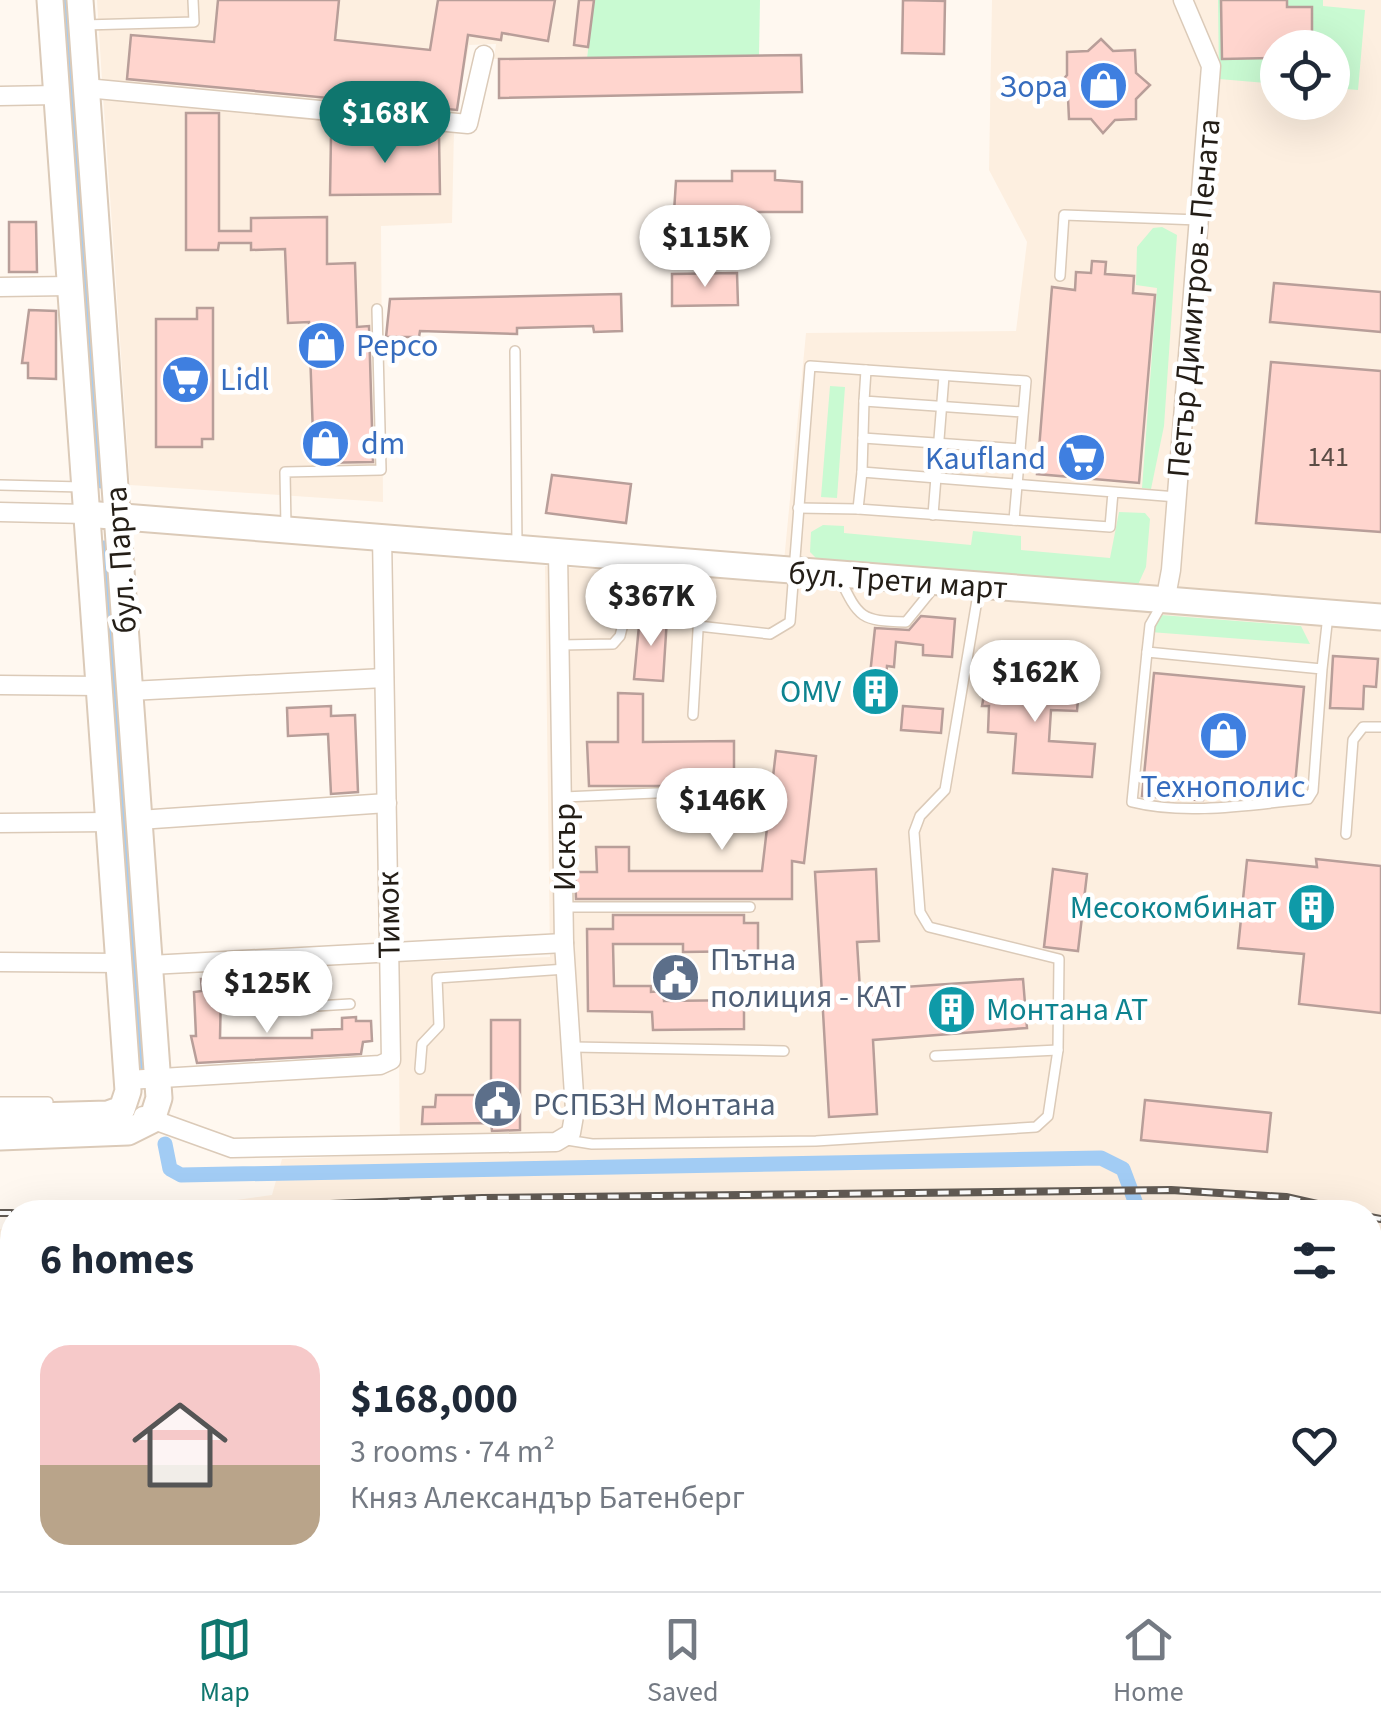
<!DOCTYPE html>
<meta charset="utf-8">
<style>
body{margin:0;font-family:"Source Sans 3",sans-serif;background:#f6f6f7;color:#1f2937;height:100vh;display:flex;flex-direction:column;font-size:38px;white-space:nowrap}
*{box-sizing:border-box;margin:0}
p{font-size:32px;color:#747a83}
.icon{flex:none;width:55px;height:55px;fill:none;stroke:currentColor;stroke-width:2;stroke-linecap:round;stroke-linejoin:round}
.map{position:relative;flex:1;overflow:hidden}
.sheet{position:absolute;left:0px;top:1200px;width:1382px;height:392px;display:flex;flex-direction:column;background:#fff;border-radius:40px 40px 0 0;box-shadow:0 10px 40px #0002}
.sheet>*{flex:none}
.controls{position:absolute;left:1260px;top:30px;display:grid;gap:20px}
.controls a{display:grid;place-items:center;width:90px;height:90px;border-radius:50%;background:#fff;box-shadow:0 10px 40px #0002;font-size:50px}
.price{position:absolute;translate:-50% -85px;padding:0 22px;border-radius:35px;background:#fff;color:#222;font-size:32px;line-height:65px;filter:drop-shadow(0 2px 5px #0008)}
.price::after{content:'';position:absolute;left:50%;top:60px;width:30px;height:22px;margin-left:-15px;background:inherit;clip-path:polygon(0 0,100% 0,50% 100%)}
.price.on{background:#0f766e;color:#fff}
ul{padding:0;list-style:none}
li{display:flex;align-items:center;gap:30px;height:250px;padding:0 40px}
li span{display:grid;place-items:center;flex:none;width:280px;height:200px;border-radius:30px;color:#555}
li>.icon{margin-inline-start:auto}
span .icon{width:120px;height:120px;fill:#fffc;stroke-width:1}
li b{font-size:42px}
h2{display:flex;justify-content:space-between;align-items:center;height:120px;padding:0 40px;font-size:42px}
.dock{display:flex;justify-content:space-around;align-items:center;height:140px;border-top:2px solid #e0e1e3;background:#fff;font-size:28px;color:#747a83}
.dock a{display:grid;justify-items:center;gap:5px}
.dock .on{color:#0f766e}
.map>svg:first-child{display:block}
.built{fill:#fdefe0;fill-rule:evenodd}
.green{fill:#c9fad2}
.lines{fill:none;stroke-linecap:round;stroke-linejoin:round}
.canal{stroke:#a2ccf4;stroke-width:15}
.building{fill:#ffd5ce;stroke:#b89e99;stroke-width:2.5}
.service-casing{stroke:#dbcab8;stroke-width:12}
.minor-casing{stroke:#dbcab8;stroke-width:21}
.secondary-casing{stroke:#dbcab8;stroke-width:29}
.service{stroke:#fff;stroke-width:9}
.minor{stroke:#fff;stroke-width:18}
.secondary{stroke:#fff;stroke-width:25}
.rail-casing{stroke:#625b54;stroke-width:8}
.rail{stroke:#fff;stroke-width:4;stroke-dasharray:11;stroke-linecap:butt}
.labels{text-anchor:middle;stroke-width:9;stroke-linejoin:round;paint-order:stroke}
.number-label{font-size:28px;fill:#5b4c45}
.shop-label{font-size:32px;fill:#366cbe;stroke:#fff;text-anchor:start}
.street-label{font-size:32px;fill:#241e17;stroke:#fff}
.culture-label{font-size:32px;fill:#0d838f;stroke:#fff;text-anchor:end}
.service-label{font-size:32px;fill:#4e5e75;stroke:#fff;text-anchor:start}
</style>
<div class="map">
<svg width="1381" height="1591" viewBox="0 0 1381 1591">
<rect width="100%" height="100%" fill="#fff8f0"/>
<!-- built -->
<g class="built">
<path d="M97,0H594L587,58L494,59L496,44L469,45L456,117L102,81Z"/>
<path d="M992,0H1381V1591H0V1229L12,1228V1580H1370V1212H150L272,1195L282,1159L400,1154L398,962L550,957L545,566L782,582L806,333L1016,331L1027,242L989,170ZM1278,48H1332V102H1278Z"/>
<path d="M103,95L454,129L452,223L381,226L383,502L130,485Z"/>
</g>
<!-- green -->
<g class="green">
<path d="M594,0H760L759,56L587,58Z"/>
<path d="M1218,0H1323V6L1365,10L1358,90L1333,88L1332,48H1278L1277,84L1219,79Z"/>
<path d="M1162,227L1177,235L1164,426L1151,489L1142,488L1157,288L1136,285L1137,247L1153,228Z"/>
<path d="M830,386L845,387L837,498L821,497Z"/>
<path d="M1119,512L1145,513L1150,519L1146,567L1136,589L818,560L810,552L811,532L823,525L844,526V533L971,545L973,531L1021,536V550L1110,558Z"/>
<path d="M1161,615L1301,626L1310,644L1150,632L1152,623Z"/>
</g>
<g class="lines">
<!-- canal -->
<g class="canal">
<path d="M65,0L101,481"/>
<path d="M104,548L141,1063"/>
<path d="M165,1144L170,1169L181,1175L1101,1158L1123,1169L1139,1212"/>
<path d="M1370,1276L1381,1280"/>
</g>
</g>
<!-- building -->
<g class="building">
<path d="M218,0H339L335,40L430,50L438,0H555L548,41L502,33L501,40L468,35L457,110L127,79L131,35L214,42Z"/>
<path d="M579,0H594L588,47L574,45Z"/>
<path d="M903,0L945,1L944,54L902,53Z"/>
<path d="M1221,0H1287V7H1312V39L1287,38L1288,48H1278V58L1222,59Z"/>
<path d="M1101,39L1113,51L1135,50L1136,73L1150,85L1136,99V119L1115,120L1103,133L1091,119H1069L1068,98L1056,88L1067,75V52L1088,51Z"/>
<path d="M801,55L802,92L499,98V59Z"/>
<path d="M186,113H219V231H251V218L327,217V264L355,263L357,327L369,326L373,462L314,463L309,322L288,323L285,249L251,250V243H219L218,250H186Z"/>
<path d="M331,136L439,137L440,194L330,195Z"/>
<path d="M732,171H775V180L802,182V212H674L676,181H732Z"/>
<path d="M9,222H36L37,272H9Z"/>
<path d="M1092,261L1106,262L1105,274L1134,276L1133,293L1155,295L1139,483L1037,474L1052,287L1075,290L1076,272L1091,273Z"/>
<path d="M737,273L738,305L672,306V274Z"/>
<path d="M1274,283L1381,292V332L1270,322Z"/>
<path d="M621,294L622,331L594,332L593,326L517,328V334L420,331L419,337H386L390,299Z"/>
<path d="M197,308H213V439H202V447H156V319H197Z"/>
<path d="M29,310L56,311V379L28,378V363H22Z"/>
<path d="M1271,362L1381,371V532L1256,523Z"/>
<path d="M552,475L631,484L626,523L546,513Z"/>
<path d="M640,615L667,618L663,681L634,679Z"/>
<path d="M921,616L955,619L952,657L923,655V645L896,642L894,667L887,666L883,713L866,712L875,628L909,630Z"/>
<path d="M1333,656L1378,659L1376,687L1364,686L1363,709L1330,708Z"/>
<path d="M990,663L1010,665L1009,684L1079,688L1077,711L1051,710L1049,741L1095,744L1092,777L1013,773L1016,734L988,732L989,706H982Z"/>
<path d="M1154,673L1304,687L1295,785L1285,793L1248,797L1204,793L1203,800H1198L1142,796Z"/>
<path d="M618,693L643,694V742L734,741V786H589L587,742H618Z"/>
<path d="M331,706V716L355,715L358,792L331,794L328,734L288,736L287,708Z"/>
<path d="M903,706L943,709L941,733L901,730Z"/>
<path d="M776,751L816,756L804,863L792,861V899H576L575,872H597L596,847H629V871H762Z"/>
<path d="M1316,859L1381,866V1013L1299,1004L1304,954L1238,948L1247,860L1317,867Z"/>
<path d="M876,869L879,941L857,942L860,990L1023,979L1027,1028L873,1040L877,1114L829,1117L815,872Z"/>
<path d="M1053,869L1087,874L1078,951L1044,947Z"/>
<path d="M613,915H744V923H758V951L683,952V944H613L614,986H651V992L663,991L664,1001L744,1000V1029L653,1030L652,1012L588,1011L587,929H613Z"/>
<path d="M201,979H217V989H221L220,1038H312V1030L342,1029V1018L356,1017V1021H371L372,1041L363,1042L361,1054L197,1063L191,1036H196L194,992L202,991Z"/>
<path d="M491,1020H520V1130L492,1131L491,1123L422,1124L423,1107H435L436,1095H491Z"/>
<path d="M1145,1100L1271,1113L1267,1152L1141,1140Z"/>
<rect x="17" y="1580" width="38" height="11"/>
</g>
<g class="lines">
<defs>
<g id="service">
<path d="M84,25L194,22L193,0"/>
<path d="M1060,276L1064,215L1199,220"/>
<path d="M515,351L517,545"/>
<path d="M863,438L1020,449"/>
<path d="M862,472L864,401"/>
<path d="M0,485L82,487"/>
<path d="M1113,492L1110,527L858,509L862,472L1177,497"/>
<path d="M798,508L858,509"/>
<path d="M933,515L944,376"/>
<path d="M1014,520L1026,381L866,370L864,401L1023,412"/>
<path d="M286,527L285,472L381,470L377,309"/>
<path d="M839,577C859,618 860,621 906,622L936,585"/>
<path d="M698,626L770,634L790,622L810,366L866,370"/>
<path d="M561,645L613,644L620,636L625,616L641,605L699,606"/>
<path d="M1147,652L1150,625L1162,604"/>
<path d="M1322,669L1313,791L1308,799C1255,804 1187,816 1132,802L1147,652L1322,669L1328,615"/>
<path d="M693,715L702,563"/>
<path d="M564,797L700,791"/>
<path d="M1346,834L1353,740L1363,727H1381"/>
<path d="M564,907H750"/>
<path d="M242,963L249,1010L350,1004"/>
<path d="M573,1047L784,1051"/>
<path d="M935,1056L1058,1050"/>
<path d="M420,1069L422,1044L439,1026L437,978L566,969"/>
<path d="M0,1102H48"/>
<path d="M567,1140L592,1144L816,1141L1036,1127L1048,1116L1058,1050L1059,959L929,927L920,912L914,832L920,816L945,790L979,588"/>
<path d="M4,1332L9,1591"/>
<path d="M1370,1360L1381,1363"/>
<path d="M1370,1526L1381,1525"/>
<path d="M1370,1568L1381,1566"/>
<path d="M947,1580L1039,1591"/>
<path d="M1169,1580L1170,1591"/>
<path d="M1255,1591L1258,1580"/>
</g>
<g id="minor">
<path d="M86,88L468,124L484,55"/>
<path d="M0,96L57,95"/>
<path d="M0,287L70,286"/>
<path d="M0,512L86,514"/>
<path d="M1165,602L1171,570L1211,66L1183,0"/>
<path d="M0,685L99,686"/>
<path d="M130,691L384,678"/>
<path d="M139,820L387,803"/>
<path d="M0,823L109,822"/>
<path d="M0,962L120,963"/>
<path d="M150,965L564,943"/>
<path d="M128,1080L380,1065L391,1060L382,536"/>
<path d="M143,1116L232,1148L556,1142L571,1133L575,1110L564,943L558,552"/>
<path d="M1370,1252L1381,1255"/>
<path d="M0,1332H12"/>
</g>
<g id="secondary">
<path d="M86,514L1381,617"/>
<path d="M0,1117L108,1114L122,1109L128,1091L50,0"/>
<path d="M0,1137L128,1132L152,1120L159,1098L80,0"/>
</g>
</defs>
<!-- service casing -->
<use href="#service" class="service-casing"/>
<!-- minor casing -->
<use href="#minor" class="minor-casing"/>
<!-- secondary casing -->
<use href="#secondary" class="secondary-casing"/>
<!-- service -->
<use href="#service" class="service"/>
<!-- minor -->
<use href="#minor" class="minor"/>
<!-- secondary -->
<use href="#secondary" class="secondary"/>
<defs>
<g id="rail">
<path d="M124,1212L482,1198L1171,1190L1286,1197L1353,1212"/>
<path d="M0,1213H12"/>
<path d="M1370,1217L1381,1219"/>
</g>
</defs>
<!-- rail casing -->
<use href="#rail" class="rail-casing"/>
<!-- rail -->
<use href="#rail" class="rail"/>
</g>
<!-- icons -->
<defs>
<symbol id="shop-disc" viewBox="-11 -11 22 22"><circle r="9.5" fill="#3f7fe0" stroke="#fff"/><path d="M-5-2.5h2.3a2.7 3.5 0 0 1 5.4 0H5L5.5 6h-11ZM-1.5-2.5h3a1.5 2.3 0 0 0-3 0Z" fill="#fff"/></symbol>
<symbol id="supermarket-disc" viewBox="-11 -11 22 22"><circle r="9.5" fill="#3f7fe0" stroke="#fff"/><path d="M-6-5.5h2.5l.6 2H6L4.5 2H-2.5L-4.4-4H-6ZM-1.5 3.2a1.3 1.3 0 1 0 .1 0ZM3 3.2a1.3 1.3 0 1 0 .1 0Z" fill="#fff"/></symbol>
<symbol id="building-disc" viewBox="-11 -11 22 22"><circle r="9.5" fill="#0f9aa8" stroke="#fff"/><path d="M-4-6H4V6H1V3H-1V6H-4ZM-2.5-4.3h1.7v1.8h-1.7ZM.8-4.3h1.7v1.8H.8ZM-2.5-1h1.7V.8h-1.7ZM.8-1h1.7V.8H.8Z" fill="#fff"/></symbol>
<symbol id="civic-disc" viewBox="-11 -11 22 22"><circle r="9.5" fill="#5c6f8a" stroke="#fff"/><path d="M-.6-6.5H3V-4.5H.6V-3L4-1V1h2V6H-6V1h2V-1L-.6-3ZM-1.2 2.5V6h2.4V2.5Z" fill="#fff"/></symbol>
</defs>
<g fill-rule="evenodd">
<use href="#shop-disc" x="1076" y="58" width="55" height="55"/>
<use href="#shop-disc" x="294" y="318" width="55" height="55"/>
<use href="#supermarket-disc" x="158" y="352" width="55" height="55"/>
<use href="#shop-disc" x="298" y="416" width="55" height="55"/>
<use href="#supermarket-disc" x="1054" y="430" width="55" height="55"/>
<use href="#building-disc" x="848" y="664" width="55" height="55"/>
<use href="#shop-disc" x="1196" y="708" width="55" height="55"/>
<use href="#building-disc" x="1284" y="880" width="55" height="55"/>
<use href="#civic-disc" x="648" y="950" width="55" height="55"/>
<use href="#building-disc" x="924" y="982" width="55" height="55"/>
<use href="#civic-disc" x="470" y="1076" width="55" height="55"/>
</g>
<g class="labels">
<!-- number labels -->
<g class="number-label">
<text x="1328" y="466">141</text>
</g>
<!-- shop labels -->
<g class="shop-label">
<text x="1068" y="97" text-anchor="end">Зора</text>
<text x="356" y="356">Pepco</text>
<text x="220" y="390">Lidl</text>
<text x="361" y="454">dm</text>
<text x="1046" y="469" text-anchor="end">Kaufland</text>
<text x="1223" y="797" text-anchor="middle">Технополис</text>
</g>
<!-- street labels -->
<g class="street-label">
<text transform="translate(1193 298) rotate(-85)" y="11">Петър Димитров - Пената</text>
<text transform="translate(120 560) rotate(-94)" y="11">бул. Парта</text>
<text transform="translate(898 580) rotate(4)" y="11">бул. Трети март</text>
<text transform="translate(564 847) rotate(-90)" y="11">Искър</text>
<text transform="translate(388 915) rotate(-91)" y="11">Тимок</text>
</g>
<!-- culture labels -->
<g class="culture-label">
<text x="841" y="702">OMV</text>
<text x="1277" y="918">Месокомбинат</text>
<text x="986" y="1020" text-anchor="start">Монтана АТ</text>
</g>
<!-- service labels -->
<g class="service-label">
<text x="710" y="970">Пътна<tspan x="710" dy="37">полиция - КАТ</tspan></text>
<text x="533" y="1115">РСПБЗН Монтана</text>
</g>
</g>
</svg>
<div class="controls">
<a><svg class="icon" aria-label="locate" viewBox="0 0 24 24"><circle cx="12" cy="12" r="6"/><path d="M12 2v4M12 18v4M2 12h4M18 12h4"/></svg></a>
</div>
<b class="price on" style="left:385px;top:166px">$168K</b>
<b class="price" style="left:705px;top:290px">$115K</b>
<b class="price" style="left:651px;top:649px">$367K</b>
<b class="price" style="left:1035px;top:725px">$162K</b>
<b class="price" style="left:722px;top:853px">$146K</b>
<b class="price" style="left:267px;top:1036px">$125K</b>
<section class="sheet">
<h2>6 homes<svg class="icon" aria-label="filters" viewBox="0 0 24 24"><path d="M4 7h16M4 17h16"/><circle cx="9" cy="7" r="2"/><circle cx="15" cy="17" r="2"/></svg></h2>
<ul>
<li><span style="background:linear-gradient(#f6c9c9 60%,#b9a48a 0)"><svg class="icon" aria-label="home" viewBox="0 0 24 24"><path d="M3 11l9-7 9 7M6 9v11h12V9"/></svg></span><div><b>$168,000</b><p>3 rooms · 74 m²</p><p>Княз Александър Батенберг</p></div><svg class="icon" aria-label="heart" viewBox="0 0 24 24"><path d="M12 20l-8-8c-3-5 5-10 8-4 3-6 11-1 8 4z"/></svg></li>
</ul>
</section>
</div>
<nav class="dock">
<a class="on"><svg class="icon" aria-label="map" viewBox="0 0 24 24"><path d="M3 6l6-2 6 2 6-2v14l-6 2-6-2-6 2zM9 4v14M15 6v14"/></svg>Map</a>
<a><svg class="icon" aria-label="saved" viewBox="0 0 24 24"><path d="M7 4h10v16l-5-4-5 4z"/></svg>Saved</a>
<a><svg class="icon" aria-label="home" viewBox="0 0 24 24"><path d="M3 11l9-7 9 7M6 9v11h12V9"/></svg>Home</a>
</nav>
